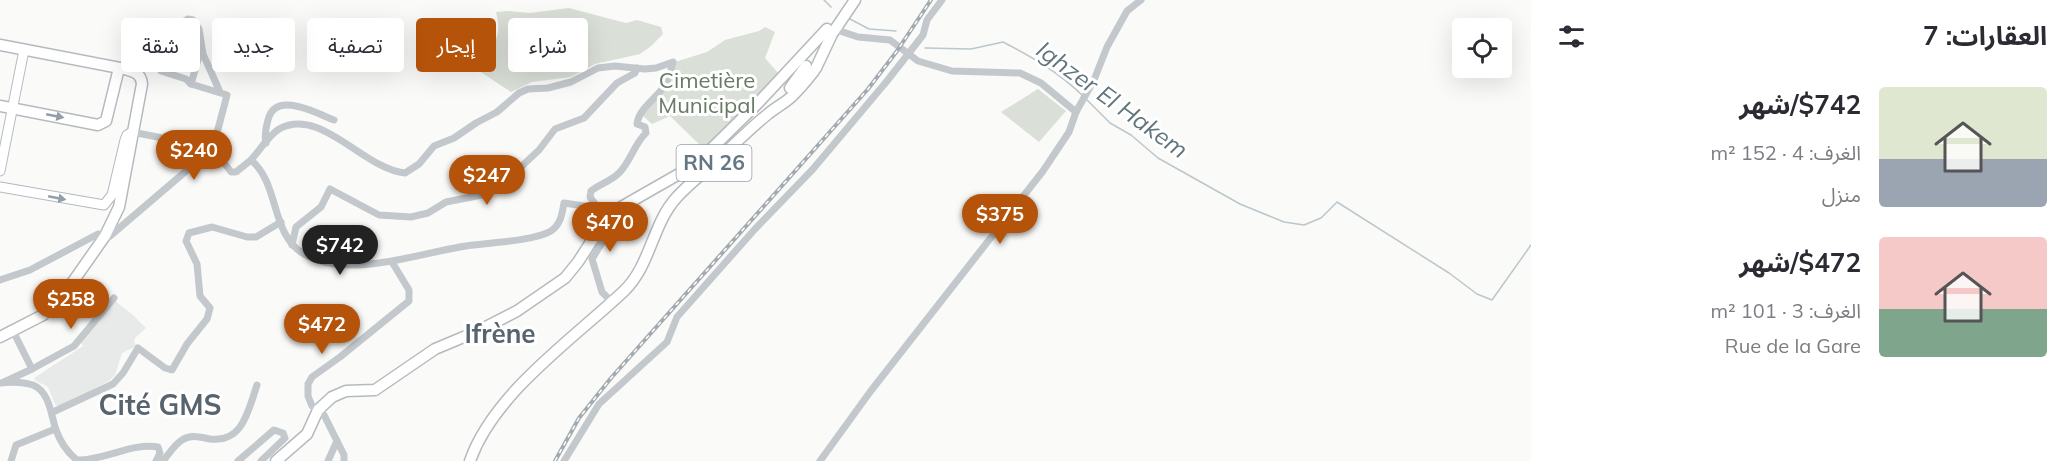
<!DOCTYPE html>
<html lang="ar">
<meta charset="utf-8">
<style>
body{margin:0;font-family:Mulish,"Noto Sans Arabic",sans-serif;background:#f7f7f7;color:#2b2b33;direction:rtl;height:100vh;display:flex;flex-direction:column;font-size:22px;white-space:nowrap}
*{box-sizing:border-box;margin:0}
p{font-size:20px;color:#7c7c81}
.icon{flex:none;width:33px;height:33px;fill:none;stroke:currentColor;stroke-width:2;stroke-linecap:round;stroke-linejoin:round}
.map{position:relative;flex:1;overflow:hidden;direction:ltr}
.drawer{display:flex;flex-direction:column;background:#fff;width:540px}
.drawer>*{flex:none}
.top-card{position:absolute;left:18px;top:18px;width:570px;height:54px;direction:rtl;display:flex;gap:12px}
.tools{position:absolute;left:1452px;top:18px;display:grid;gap:12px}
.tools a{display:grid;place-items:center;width:60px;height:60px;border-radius:6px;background:#fff;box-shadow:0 6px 24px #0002;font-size:30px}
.price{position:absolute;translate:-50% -51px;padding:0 14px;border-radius:21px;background:#b45309;color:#fff;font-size:20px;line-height:39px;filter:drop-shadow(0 2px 3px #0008)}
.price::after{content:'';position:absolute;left:50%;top:36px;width:18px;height:14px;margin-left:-9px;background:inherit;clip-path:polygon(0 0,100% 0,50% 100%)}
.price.on{background:#222;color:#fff}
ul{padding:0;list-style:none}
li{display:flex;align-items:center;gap:18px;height:150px;padding:0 24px}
li span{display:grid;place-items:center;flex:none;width:168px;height:120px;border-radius:6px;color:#555}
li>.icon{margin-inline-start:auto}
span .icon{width:72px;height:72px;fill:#fffc;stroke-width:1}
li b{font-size:26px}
h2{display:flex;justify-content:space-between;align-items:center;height:72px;padding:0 24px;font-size:26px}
.pill{padding:0 21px;border-radius:6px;background:#fff;box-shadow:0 6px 24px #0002;font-size:21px;line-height:54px}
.pill.on{background:#b45309;color:#fff}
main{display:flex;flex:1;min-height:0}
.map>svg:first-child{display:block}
.built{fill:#e8e9e9}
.green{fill:#dadfd7}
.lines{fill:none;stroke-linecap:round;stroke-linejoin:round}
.stream{stroke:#bbc7cb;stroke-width:1.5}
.secondary-casing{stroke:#b3babf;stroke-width:11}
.primary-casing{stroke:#b5babe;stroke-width:13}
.street{stroke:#c3c8cc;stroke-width:7}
.secondary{stroke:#fff;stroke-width:9}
.primary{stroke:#fff;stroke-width:10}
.rail-casing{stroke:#a2aab0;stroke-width:4}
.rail{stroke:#fff;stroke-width:1.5;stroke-dasharray:4.5;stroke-linecap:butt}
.oneway{fill:#939fa8}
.labels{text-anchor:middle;stroke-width:6;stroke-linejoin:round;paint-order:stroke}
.shield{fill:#fff;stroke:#939fa8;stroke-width:1.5}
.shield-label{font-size:21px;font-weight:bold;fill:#657683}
.park-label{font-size:22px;fill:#687a64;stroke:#fff}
.water-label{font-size:24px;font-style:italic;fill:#60757c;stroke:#fff}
.quarter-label{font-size:26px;font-weight:bold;fill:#57646e;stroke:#fff}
.district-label{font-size:28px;font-weight:bold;fill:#57646e;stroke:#fff}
</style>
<main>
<section class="drawer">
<h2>العقارات: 7<svg class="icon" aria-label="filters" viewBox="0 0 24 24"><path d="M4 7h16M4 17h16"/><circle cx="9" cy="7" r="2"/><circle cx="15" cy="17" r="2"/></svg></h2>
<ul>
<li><span style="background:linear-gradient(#dfe7d0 60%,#9aa5b1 0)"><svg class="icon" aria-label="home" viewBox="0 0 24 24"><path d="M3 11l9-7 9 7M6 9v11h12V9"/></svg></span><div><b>$742/شهر</b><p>الغرف: 4 · 152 m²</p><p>منزل</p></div></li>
<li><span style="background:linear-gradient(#f6c9c9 60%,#7fa58c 0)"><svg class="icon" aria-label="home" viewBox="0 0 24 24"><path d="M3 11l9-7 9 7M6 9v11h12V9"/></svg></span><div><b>$472/شهر</b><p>الغرف: 3 · 101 m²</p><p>Rue de la Gare</p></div></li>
</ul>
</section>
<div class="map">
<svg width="1531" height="461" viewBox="0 0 1531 461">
<rect width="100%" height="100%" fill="#fafaf8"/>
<!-- built -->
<path class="built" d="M115,301L133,315L146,328L135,338L134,342L137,346L122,353L115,375L109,381L59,407L55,404L48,387L36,381L34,378L83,346L81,343L85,336Z"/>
<!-- green -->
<g class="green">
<path d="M569,8L626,23L637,20L661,27L663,34L650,47L640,54L595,64L571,77L532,82L511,92L476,69C490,44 504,43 496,12L507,11L530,13Z"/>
<path d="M765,27L775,32L765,58L779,74L705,150L670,116L652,124L643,116L675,62L707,52L725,40L759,31Z"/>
<path d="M1038,89L1066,111L1039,142L1001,112Z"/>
</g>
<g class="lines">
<!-- stream -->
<g class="stream">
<path d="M824,0L831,7"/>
<path d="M850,19L869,29L896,31"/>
<path d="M925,48L971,49L1003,42C1032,57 1060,73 1083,96"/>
<path d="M1086,99L1110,123L1131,135L1158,158L1240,204L1284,222L1304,225L1321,218L1337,202L1449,273L1477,294L1492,300L1531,245"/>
</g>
<defs>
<g id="secondary">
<path d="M0,171L24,50"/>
<path d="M0,187L104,205L112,195L125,140L127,135L132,132"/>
</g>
<g id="primary">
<path d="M0,45L125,69C134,72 141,73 142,84L119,207L105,236L65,293L43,315L0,337"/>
<path d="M816,68L832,34L855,0"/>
<path d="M790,88L806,66"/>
<path d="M0,106L98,125L106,121L119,68"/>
<path d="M276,461L307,434L318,410L332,397L346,391L375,390L435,349L478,331L517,311L565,278L578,262L609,214L679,174L705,155L758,103L827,29"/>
<path d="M470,461C493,394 573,339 624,291C651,265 652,224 677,197C688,185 702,174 714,163C732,147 749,129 768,114C775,108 783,104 790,98C799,90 807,80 814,71"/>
</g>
</defs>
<!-- secondary casing -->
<use href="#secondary" class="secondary-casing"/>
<!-- primary casing -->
<use href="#primary" class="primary-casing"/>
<!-- street -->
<g class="street">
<path d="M834,29L858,37L890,40L918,61L952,71L1020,73L1041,83L1076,112"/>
<path d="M191,84L201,49"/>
<path d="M132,132L213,148L231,172H236L251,160C280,184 270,234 304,254C349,280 418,253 466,246C487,243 534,241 551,231C561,224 562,214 564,203L598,208L609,214C613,230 600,245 592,259L602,292L611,301"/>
<path d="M266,143C264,135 266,127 268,120C275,90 316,113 334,120"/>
<path d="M251,160C260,150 268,136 279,129C321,106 363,169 405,173L419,164L434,146L454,138L476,123L497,112L519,93L528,89L548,88L571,82L598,68L615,66L645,69L656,68L673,62C671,70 669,78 665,85C657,98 639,108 637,124L645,127L646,133C634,144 631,161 619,173C611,181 600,184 591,191L590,197L598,208"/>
<path d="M292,245L296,227L321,207L330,189L379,215L411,217L428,213L446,202L487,194L511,180L524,164L539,150L555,129L584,118L617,83L635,73L637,68"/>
<path d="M0,280L30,270L98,234L110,236L213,148L227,95L191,84L186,79L161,71L179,24L188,19L193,20L199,29L203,54L220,92"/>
<path d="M32,369L74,346L114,298"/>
<path d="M4,382L32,369L13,331"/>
<path d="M0,383C9,382 24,382 33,385C50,392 51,416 56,430C60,441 68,453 77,460C103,461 133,442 158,447L160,453L156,461"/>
<path d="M53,412L113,384L123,373L138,348L165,368L172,370L187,344L207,319L210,308L200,296L197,264L186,241L189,233L212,227L247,237H256L281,222"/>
<path d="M11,461L16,445L55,429"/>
<path d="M163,461C169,454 174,445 182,440C191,434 200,437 210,439C243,443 248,411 257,385"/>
<path d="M238,461L274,430L283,433L285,438L261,461"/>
<path d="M328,461L337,441"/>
<path d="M344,461V455L324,415L312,406L308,396V384L312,377L340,357L409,301V290L392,262"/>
<path d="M564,461L599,404L667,342L677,317L755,229L813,169L887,81L923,35L927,20L942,0"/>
<path d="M820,461L870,392L1043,171L1069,132L1076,112L1094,80L1107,47L1127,11L1141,0"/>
</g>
<!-- secondary -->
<use href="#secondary" class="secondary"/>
<!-- primary -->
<use href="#primary" class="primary"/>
<defs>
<path id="rail" d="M555,461L579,418L611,378L868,89L897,51L931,0"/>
</defs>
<!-- rail casing -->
<use href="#rail" class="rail-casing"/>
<!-- rail -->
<use href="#rail" class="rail"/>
</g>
<!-- one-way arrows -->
<defs><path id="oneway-solid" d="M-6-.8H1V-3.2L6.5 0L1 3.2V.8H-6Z" transform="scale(1.5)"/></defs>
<g class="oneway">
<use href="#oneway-solid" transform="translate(55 116) rotate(11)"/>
<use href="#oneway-solid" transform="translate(57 198) rotate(11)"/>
</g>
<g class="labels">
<!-- shield labels -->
<rect class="shield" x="676.5" y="145" width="75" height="36" rx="4.5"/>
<g class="shield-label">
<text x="714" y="170">RN 26</text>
</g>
<!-- park labels -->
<g class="park-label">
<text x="707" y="88">Cimetière<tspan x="707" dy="25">Municipal</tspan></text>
</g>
<!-- water labels -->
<g class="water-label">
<text transform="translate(1112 100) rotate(36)" y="8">Ighzer El Hakem</text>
</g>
<!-- quarter labels -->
<g class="quarter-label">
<text x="500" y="343">Ifrène</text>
</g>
<!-- district labels -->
<g class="district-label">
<text x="160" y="415">Cité GMS</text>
</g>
</g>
</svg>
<div class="tools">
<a><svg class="icon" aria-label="locate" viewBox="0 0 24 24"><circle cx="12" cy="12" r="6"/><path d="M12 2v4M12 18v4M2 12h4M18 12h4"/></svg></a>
</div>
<b class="price" style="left:194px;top:181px">$240</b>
<b class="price" style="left:487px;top:206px">$247</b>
<b class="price" style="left:1000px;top:245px">$375</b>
<b class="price" style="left:610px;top:253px">$470</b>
<b class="price on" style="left:340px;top:276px">$742</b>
<b class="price" style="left:71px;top:330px">$258</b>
<b class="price" style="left:322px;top:355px">$472</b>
<div class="top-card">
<a class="pill">شراء</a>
<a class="pill on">إيجار</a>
<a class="pill">تصفية</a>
<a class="pill">جديد</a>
<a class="pill">شقة</a>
</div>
</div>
</main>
